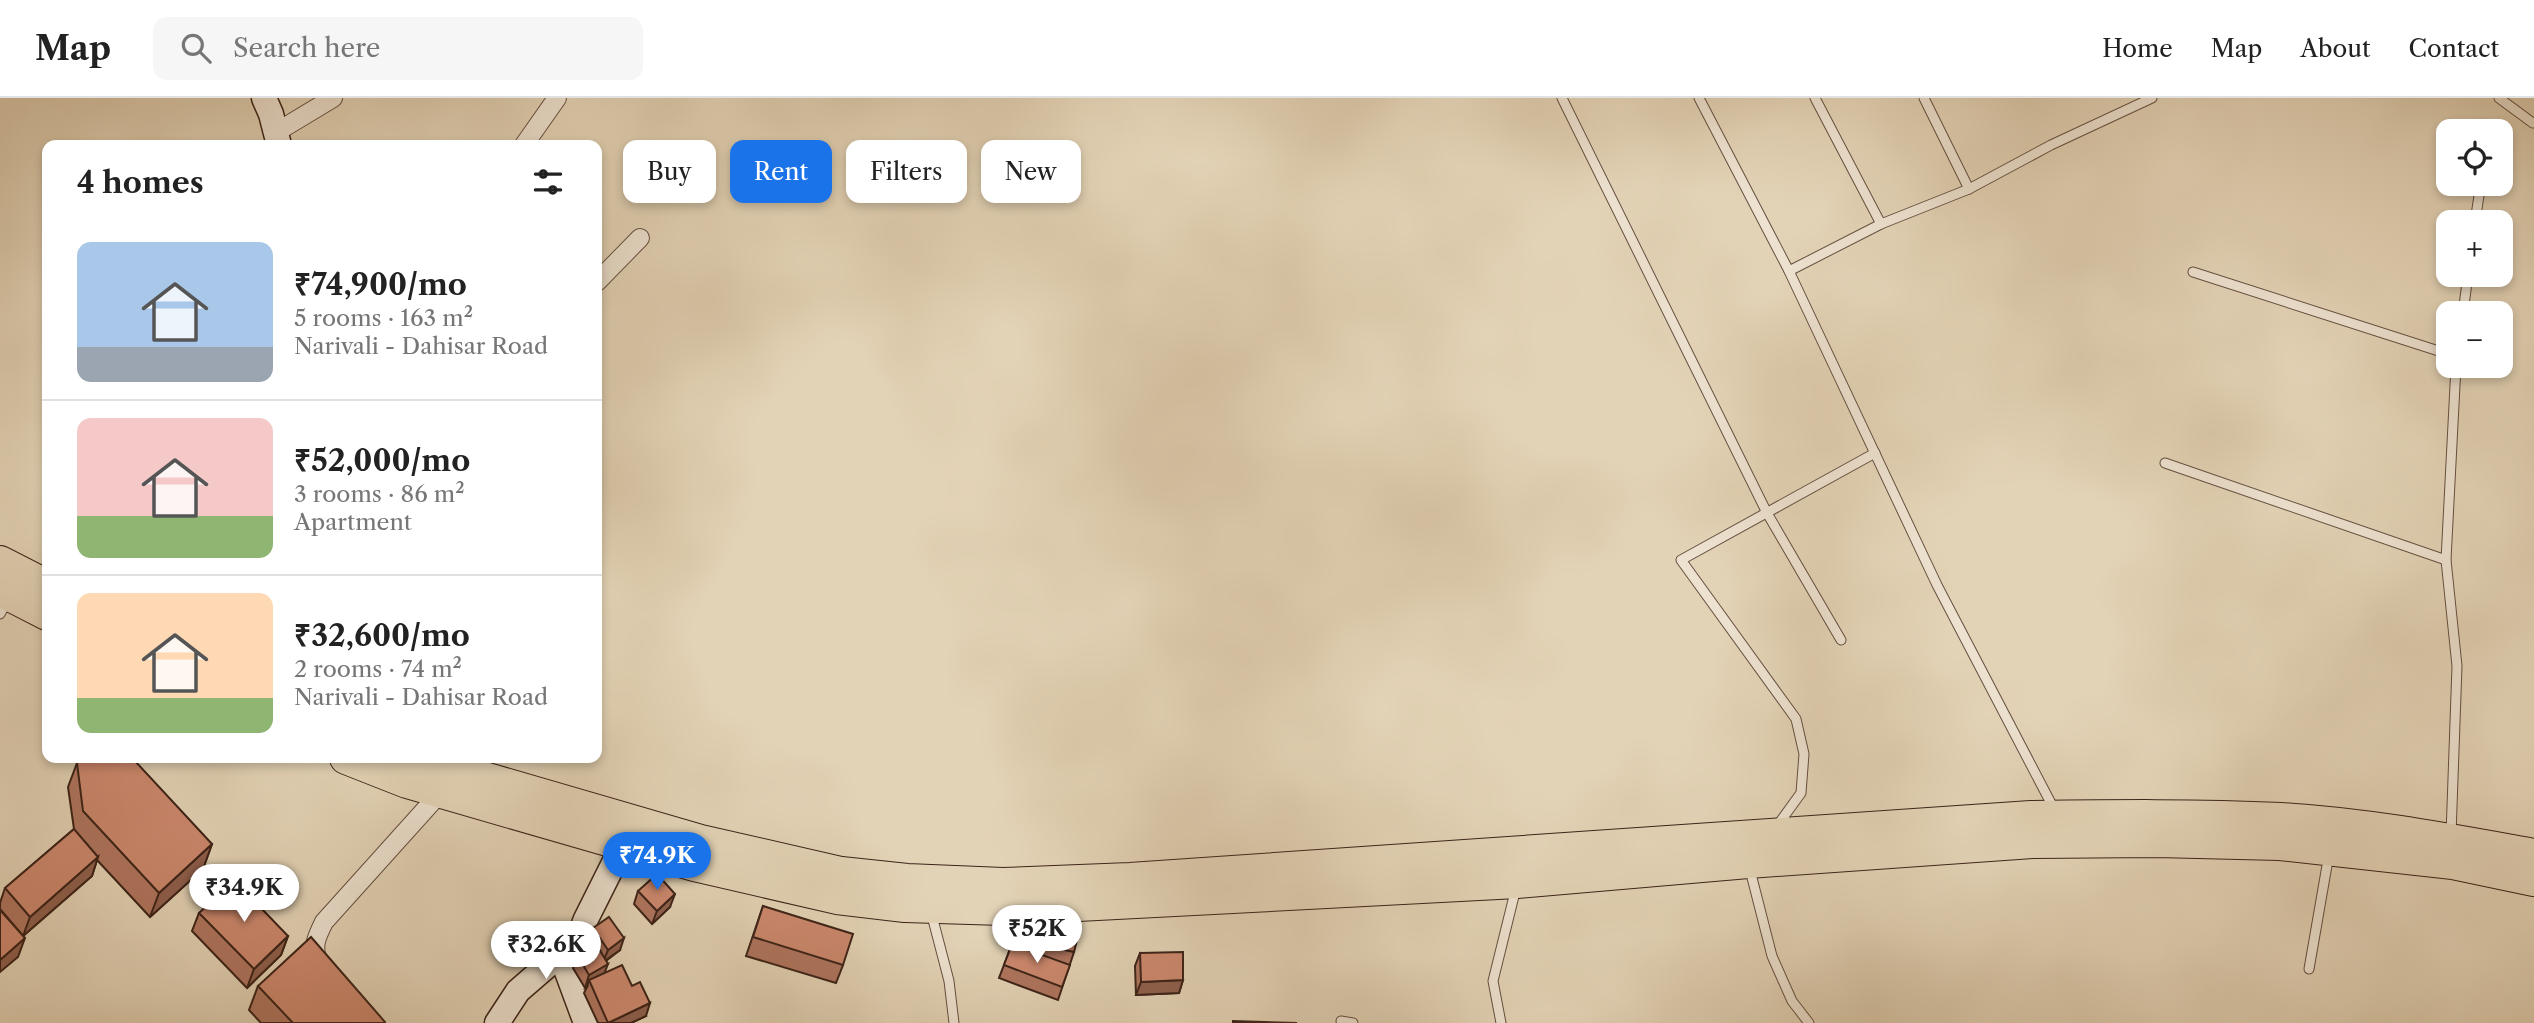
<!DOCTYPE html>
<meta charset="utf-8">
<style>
body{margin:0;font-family:"Libre Caslon Text",serif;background:#f6f6f6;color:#222;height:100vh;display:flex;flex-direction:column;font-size:26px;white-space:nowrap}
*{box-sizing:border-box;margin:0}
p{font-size:23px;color:#767676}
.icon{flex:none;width:38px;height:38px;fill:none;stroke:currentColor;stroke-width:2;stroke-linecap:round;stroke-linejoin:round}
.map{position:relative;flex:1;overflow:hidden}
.drawer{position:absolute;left:42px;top:42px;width:560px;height:623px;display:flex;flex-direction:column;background:#fff;border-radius:14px;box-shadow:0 4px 10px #0003}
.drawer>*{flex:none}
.hud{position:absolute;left:623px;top:42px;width:665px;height:63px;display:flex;gap:14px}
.controls{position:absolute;left:2436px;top:21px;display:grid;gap:14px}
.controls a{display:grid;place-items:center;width:77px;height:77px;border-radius:14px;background:#fff;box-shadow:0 4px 10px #0003;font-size:35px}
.price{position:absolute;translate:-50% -60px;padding:0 16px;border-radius:24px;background:#fff;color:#222;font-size:23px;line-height:46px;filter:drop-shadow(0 2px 4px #0008)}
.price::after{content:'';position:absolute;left:50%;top:42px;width:21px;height:16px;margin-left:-10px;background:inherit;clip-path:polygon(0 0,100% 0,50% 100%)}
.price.on{background:#1a73e8;color:#fff}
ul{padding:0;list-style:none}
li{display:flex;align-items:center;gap:21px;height:175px;padding:0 35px}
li+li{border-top:2px solid #e0e0e0}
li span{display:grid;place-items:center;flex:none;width:196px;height:140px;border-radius:14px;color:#555}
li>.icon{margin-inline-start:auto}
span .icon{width:84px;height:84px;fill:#fffc;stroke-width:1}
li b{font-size:30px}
h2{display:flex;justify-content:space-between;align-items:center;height:84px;padding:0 35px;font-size:30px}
.tag{padding:0 24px;border-radius:14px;background:#fff;box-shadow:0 4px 10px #0003;font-size:24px;line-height:63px}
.tag.on{background:#1a73e8;color:#fff}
header{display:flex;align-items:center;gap:42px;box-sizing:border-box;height:98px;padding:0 35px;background:#fff;border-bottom:2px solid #e0e0e0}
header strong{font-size:33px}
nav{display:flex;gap:38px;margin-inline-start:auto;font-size:24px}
.search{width:490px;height:63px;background:#f6f6f6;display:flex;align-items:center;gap:18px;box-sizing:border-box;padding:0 24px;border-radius:14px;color:#767676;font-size:26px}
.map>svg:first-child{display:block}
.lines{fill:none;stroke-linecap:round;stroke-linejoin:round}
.lane-casing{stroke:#664f40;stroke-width:11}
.street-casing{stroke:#664f40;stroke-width:20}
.secondary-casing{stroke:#3c2318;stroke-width:27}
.highway-casing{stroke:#3c2318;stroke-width:34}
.lane{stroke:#ede2d0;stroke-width:9}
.street{stroke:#ede2d0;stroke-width:18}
.secondary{stroke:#ede2d0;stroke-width:24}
.highway{stroke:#e3d3b6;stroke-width:32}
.wall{fill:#af755f;stroke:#3c2318;stroke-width:2}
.shaded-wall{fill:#8f5f4d;stroke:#3c2318;stroke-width:2}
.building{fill:#cc886e;stroke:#3c2318;stroke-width:2}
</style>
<header>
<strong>Map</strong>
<div class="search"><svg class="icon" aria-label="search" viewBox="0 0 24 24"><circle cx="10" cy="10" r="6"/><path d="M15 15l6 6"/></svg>Search here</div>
<nav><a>Home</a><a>Map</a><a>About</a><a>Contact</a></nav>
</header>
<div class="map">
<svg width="2534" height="925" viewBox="0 0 2534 925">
<rect width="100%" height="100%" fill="#e3d3b6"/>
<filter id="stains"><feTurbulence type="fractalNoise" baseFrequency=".00286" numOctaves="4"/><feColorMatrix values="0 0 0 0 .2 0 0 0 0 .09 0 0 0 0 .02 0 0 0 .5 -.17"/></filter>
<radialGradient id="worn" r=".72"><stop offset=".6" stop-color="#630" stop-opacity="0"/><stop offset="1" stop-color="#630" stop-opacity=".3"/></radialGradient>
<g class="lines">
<defs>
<g id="lane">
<path d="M1562,0L1767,415L1841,542"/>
<path d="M1699,0L1789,173L1937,487L2054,711"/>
<path d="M1815,0L1881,126"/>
<path d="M1924,0L1969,91"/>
<path d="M2499,0L2533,25"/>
<path d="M2475,124L2480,91"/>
<path d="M1789,173L1881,126L1969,91L2051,47L2152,0"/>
<path d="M2193,174L2448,256"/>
<path d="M2463,215L2468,177"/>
<path d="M2165,365L2446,462"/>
<path d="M0,516L8,502"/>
<path d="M1777,728L1801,695L1804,656L1796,621L1681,462L1875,355"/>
<path d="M2451,737L2457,568L2446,462L2456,268"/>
<path d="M1749,768L1772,858L1792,903L1809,925"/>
<path d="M931,814L949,883L954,925"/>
<path d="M2309,871L2329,756"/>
<path d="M1341,923L1353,925"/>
<path d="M1501,925L1493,883L1516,790"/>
</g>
<g id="street">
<path d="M275,35L333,0"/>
<path d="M524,47L557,0"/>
<path d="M597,184L640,140"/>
<path d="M320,866C311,850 316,840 324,824L441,694"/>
</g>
<g id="secondary">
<path d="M264,0L271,16L279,47"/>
<path d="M577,842L566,871L586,925"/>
<path d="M497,925L518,893L578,841L586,821L623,747L627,730"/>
</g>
<g id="highway">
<path d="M0,464L47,488"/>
<path d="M0,492L47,516"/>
<path d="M346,660L407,684L694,767L837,800L905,808L1003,811L1517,784L1748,764L2032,744L2157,743L2280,746L2453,765L2534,782"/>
<path d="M415,660L701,743L841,775L907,782L1003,786L1130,781L2031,719C2114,718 2198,717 2281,721C2366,726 2450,742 2534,757"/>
</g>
</defs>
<!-- lane casing -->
<use href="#lane" class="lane-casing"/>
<!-- street casing -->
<use href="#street" class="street-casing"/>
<!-- secondary casing -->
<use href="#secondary" class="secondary-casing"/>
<!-- highway casing -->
<use href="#highway" class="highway-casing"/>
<!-- lane -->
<use href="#lane" class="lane"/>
<!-- street -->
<use href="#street" class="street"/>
<!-- secondary -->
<use href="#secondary" class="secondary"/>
<!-- highway -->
<use href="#highway" class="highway"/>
</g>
<!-- wall -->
<g class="wall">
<path d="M77,665L212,746L203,771L150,819L97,762L92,778L23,838L0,811V805L5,790L74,731L68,689Z"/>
<path d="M638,793L670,809L652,826L634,806Z"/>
<path d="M763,808L843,867L836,885L746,858Z"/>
<path d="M199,815L288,838L281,857L247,890L192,833Z"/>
<path d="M1033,823L1074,854L1058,902L999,880L1012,846L1025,851L1028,836Z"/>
<path d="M593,830L620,852L606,863L604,875L646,918L631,925H598L584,895L587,889L585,890L573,870L577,857L592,848L588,843Z"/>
<path d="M1140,855L1183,882L1179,895L1136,897L1135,868Z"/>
<path d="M258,888L385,925H261L249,912Z"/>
</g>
<!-- shaded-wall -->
<g class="shaded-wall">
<path d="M212,746L203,771L150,819L159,795Z"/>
<path d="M98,759L92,778L23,838L30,819Z"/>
<path d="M675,796L670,809L652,826L657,813Z"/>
<path d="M288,838L281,857L247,890L254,871Z"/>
<path d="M25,840L18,859L0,874V862Z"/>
<path d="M624,840L620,852L603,864L608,852Z"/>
<path d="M608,866L603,879L589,882L587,889L585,890L589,877Z"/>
<path d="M1183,882L1179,895L1136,897L1141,884Z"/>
<path d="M650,905L646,918L631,925H608Z"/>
</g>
<!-- building -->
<g class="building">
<path d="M83,660H114L135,663L212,746L159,795L83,713L77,665Z"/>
<path d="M74,731L98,759L30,819L5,790Z"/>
<path d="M657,776L675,796L657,813L638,793Z"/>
<path d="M234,782L288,838L254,871L199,815Z"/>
<path d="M763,808L853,836L843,867L753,839Z"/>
<path d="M0,812L25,840L0,862Z"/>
<path d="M609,819L624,840L608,852L593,830Z"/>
<path d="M1033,823L1079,834L1074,854L1028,844Z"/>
<path d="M311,839L385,924V925H293L258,888Z"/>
<path d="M596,846L608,866L589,877L577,857Z"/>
<path d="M1012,846L1070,867L1062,889L1004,867Z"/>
<path d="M1183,854V882L1141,884L1140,855Z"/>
<path d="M622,867L632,888L640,884L650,905L608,925L589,882Z"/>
<path d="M1233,923L1297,925H1233Z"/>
</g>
<rect width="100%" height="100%" filter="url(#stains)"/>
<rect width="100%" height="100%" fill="url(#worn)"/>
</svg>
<div class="controls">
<a><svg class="icon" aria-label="locate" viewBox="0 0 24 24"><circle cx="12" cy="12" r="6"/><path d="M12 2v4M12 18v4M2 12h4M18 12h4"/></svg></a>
<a>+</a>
<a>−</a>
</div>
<b class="price on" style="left:657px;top:794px">₹74.9K</b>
<b class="price" style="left:244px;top:826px">₹34.9K</b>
<b class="price" style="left:1037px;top:867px">₹52K</b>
<b class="price" style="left:546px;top:883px">₹32.6K</b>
<div class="hud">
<a class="tag">Buy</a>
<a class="tag on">Rent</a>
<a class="tag">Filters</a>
<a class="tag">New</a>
</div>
<section class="drawer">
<h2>4 homes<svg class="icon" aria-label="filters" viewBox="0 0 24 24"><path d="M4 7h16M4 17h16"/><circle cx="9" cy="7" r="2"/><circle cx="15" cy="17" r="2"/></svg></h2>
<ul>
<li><span style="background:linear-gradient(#a9c7e8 75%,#9aa5b1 0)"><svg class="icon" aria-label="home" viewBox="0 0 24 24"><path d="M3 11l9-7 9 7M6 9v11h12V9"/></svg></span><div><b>₹74,900/mo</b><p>5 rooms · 163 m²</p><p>Narivali - Dahisar Road</p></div></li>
<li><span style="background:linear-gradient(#f6c9c9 70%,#8fb573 0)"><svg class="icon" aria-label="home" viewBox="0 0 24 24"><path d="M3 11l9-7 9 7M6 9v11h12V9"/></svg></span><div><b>₹52,000/mo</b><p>3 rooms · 86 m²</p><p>Apartment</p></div></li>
<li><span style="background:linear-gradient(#ffd9b3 75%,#8fb573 0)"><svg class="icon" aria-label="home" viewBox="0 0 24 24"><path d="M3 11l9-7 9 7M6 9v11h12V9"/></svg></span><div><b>₹32,600/mo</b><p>2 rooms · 74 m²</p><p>Narivali - Dahisar Road</p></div></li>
</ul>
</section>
</div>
